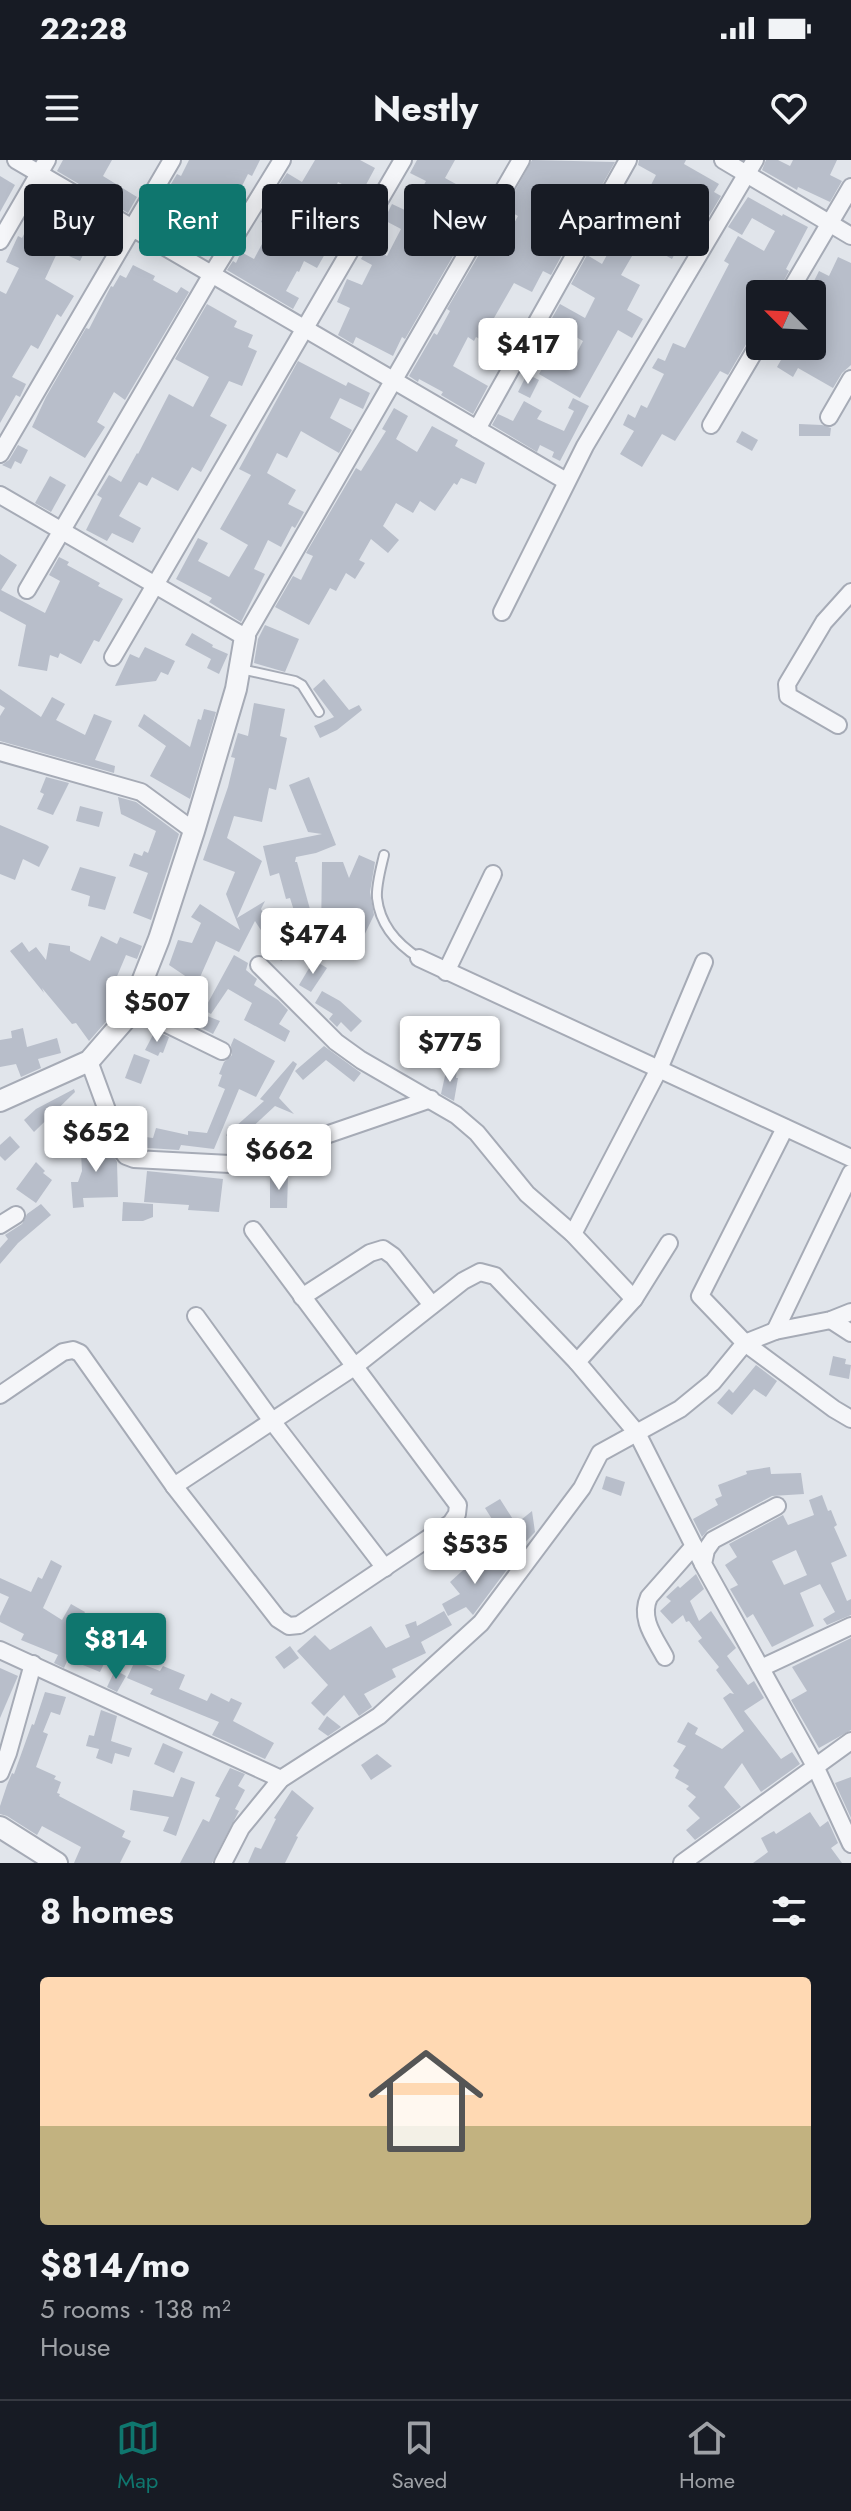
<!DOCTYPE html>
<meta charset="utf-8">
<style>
body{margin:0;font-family:Jost,sans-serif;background:#242831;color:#f1f3f6;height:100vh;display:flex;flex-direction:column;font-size:30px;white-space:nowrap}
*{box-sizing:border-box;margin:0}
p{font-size:26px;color:#9ea1a6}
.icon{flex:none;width:44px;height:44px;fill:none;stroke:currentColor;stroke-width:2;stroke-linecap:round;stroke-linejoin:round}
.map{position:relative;height:1703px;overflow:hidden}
.details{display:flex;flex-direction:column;background:#171b24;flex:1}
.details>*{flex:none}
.banner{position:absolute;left:24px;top:24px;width:804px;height:72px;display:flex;gap:16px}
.needle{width:52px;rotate:294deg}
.tools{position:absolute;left:746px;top:120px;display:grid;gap:16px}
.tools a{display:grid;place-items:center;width:80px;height:80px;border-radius:8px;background:#171b24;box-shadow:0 4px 20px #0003;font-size:40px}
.price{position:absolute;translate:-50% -68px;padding:0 18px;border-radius:8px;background:#fff;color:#222;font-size:26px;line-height:52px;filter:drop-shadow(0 2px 4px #0008)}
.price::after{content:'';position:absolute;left:50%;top:48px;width:24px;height:18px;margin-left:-12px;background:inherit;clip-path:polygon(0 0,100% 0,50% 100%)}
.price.active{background:#0f766e;color:#fff}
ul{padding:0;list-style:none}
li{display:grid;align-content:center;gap:16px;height:424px;padding:0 40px}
li span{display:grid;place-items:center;height:248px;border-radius:8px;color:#555}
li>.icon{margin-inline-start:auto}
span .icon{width:144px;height:144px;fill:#fffc;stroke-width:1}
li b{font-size:34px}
h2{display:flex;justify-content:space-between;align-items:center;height:96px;padding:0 40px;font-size:34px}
.pill{padding:0 28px;border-radius:8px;background:#171b24;box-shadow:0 4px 20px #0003;font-size:28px;line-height:72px}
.pill.active{background:#0f766e;color:#fff}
.status{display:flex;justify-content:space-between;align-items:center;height:56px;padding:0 40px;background:#171b24;direction:ltr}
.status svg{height:22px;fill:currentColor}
header{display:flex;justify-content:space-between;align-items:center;height:104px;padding:0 40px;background:#171b24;font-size:36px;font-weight:700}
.dock{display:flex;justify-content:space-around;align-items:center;height:112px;border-top:2px solid #363941;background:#171b24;font-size:22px;color:#9ea1a6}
.dock a{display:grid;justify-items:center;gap:4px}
.dock .active{color:#0f766e}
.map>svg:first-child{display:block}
.building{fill:#b8beca;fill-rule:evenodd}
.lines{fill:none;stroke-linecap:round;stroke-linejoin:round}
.service-casing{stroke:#a6abb6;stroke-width:12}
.minor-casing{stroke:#a6abb6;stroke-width:20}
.tertiary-casing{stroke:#a6abb6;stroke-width:24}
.service{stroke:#f5f6f9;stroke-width:8}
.minor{stroke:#f5f6f9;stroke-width:16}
.tertiary{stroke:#f5f6f9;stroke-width:20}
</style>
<div class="status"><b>22:28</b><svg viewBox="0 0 49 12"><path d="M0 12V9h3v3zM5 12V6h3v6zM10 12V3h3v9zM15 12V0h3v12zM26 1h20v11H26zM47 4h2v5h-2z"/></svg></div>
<header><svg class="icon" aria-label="menu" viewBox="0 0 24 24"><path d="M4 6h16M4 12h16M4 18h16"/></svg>Nestly<svg class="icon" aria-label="heart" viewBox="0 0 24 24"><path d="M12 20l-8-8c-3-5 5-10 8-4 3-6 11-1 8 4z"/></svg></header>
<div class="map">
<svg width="851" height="1703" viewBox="0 0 851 1703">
<rect width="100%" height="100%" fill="#e1e5eb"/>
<!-- building -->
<g class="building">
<path d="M63,0H112L103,16L137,37L128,53L57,11Z"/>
<path d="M189,0H260L252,16L248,14L233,44L236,46L225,68L210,61L216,48L171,24L177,14L181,16Z"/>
<path d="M315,0H360L375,8L361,34L338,22L320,62L338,71L317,108L304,101L299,112L297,111L286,131L299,138L293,149L227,110L233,101L236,103L241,92L254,99L271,67L261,62L274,33L287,13L302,22Z"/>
<path d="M417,0H455L445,18L474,34L457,65L468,70L405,179L402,177L393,196L356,177L353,184L338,175L350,148L337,142L347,119L362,125L372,105L361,99L369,85L387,96L401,69L384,60L392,44L409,52L426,21L410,13Z"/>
<path d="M532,0L615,2L589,48L585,46L573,68L576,69L551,115L543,111L532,132L514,123L494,158L517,171L506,193L476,177L474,181L468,177L453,206L488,226L473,254L441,235L443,232L419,219L418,222L409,216L434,173L437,175L450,151L447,149L494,69L507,76L518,56L505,49Z"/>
<path d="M639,0H686L684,4L719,24L714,32L721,36L709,56L698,50L672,99L642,82L654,60L630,46L620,64L608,58L625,28L644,39L656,15L638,5Z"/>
<path d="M766,0H778L790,6L793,0H837L830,15L842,21L830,42L798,27L797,30L762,10Z"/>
<path d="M0,16L15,25L0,52Z"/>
<path d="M748,37L782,56L783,54L808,67L786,109L789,111L777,134H760L759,171L751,176L728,215L720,211L675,281L662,274L642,307L620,294L634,271L623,265L628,254L635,258L641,245L647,248L664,214L652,208L658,198L665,201L673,183L685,188L729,104L724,101L738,76L764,91L775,71L752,58L742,75L728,67Z"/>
<path d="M40,43L52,50L51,52L71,61L69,66L92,77L80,101L58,91L45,119L74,136L61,157L57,154L38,189L31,185L12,217L26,224L20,237L16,235L0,263V131L6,134L19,108L6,102L18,76L22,78Z"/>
<path d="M169,50L187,58L176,81L159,71Z"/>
<path d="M619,73L639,84L621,115L640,125L627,150L643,159L632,178L618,170L580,238L539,214L551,193L571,204L583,181L564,170L546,198L534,190L560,144L585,158L595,138L571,124L587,95L602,104Z"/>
<path d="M838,97L851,103V205L842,213L833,228L798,208L793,217L777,207L789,186H812V165L820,150L816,148L826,128L814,121L819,111L829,116Z"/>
<path d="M133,105L155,116L153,120L177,133L181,127L189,132L125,240L114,232L97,262L105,267L85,298L32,267L46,237L86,168L89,169L111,126L113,127L120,115L126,118Z"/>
<path d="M207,144L237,161L234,167L253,175L248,187L257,191L242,226L229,221L210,256L227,265L201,312L192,307L178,331L152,317L147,326L139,322L119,356L141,368L133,383L112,373L107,381L86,370L102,338L97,335L109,315L121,322L137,293L138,294L169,234L193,247L209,217L175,199Z"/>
<path d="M298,201L346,226L348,222L370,233L363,249L340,238L330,258L352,270L339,293L301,271L287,298L277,293L267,313L296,330L288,344L304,352L295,368L292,366L281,387L268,380L254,409L265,414L241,462L209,442L212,438L176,419L198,378L208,383L198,401L229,417L248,385L220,369L251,315L239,309Z"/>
<path d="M527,214L539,220L530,238L518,232Z"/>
<path d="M573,238L589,246L560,301L552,297L554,292L540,285L537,292L492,265L498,254L513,261L524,241L542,251L537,259L564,271L574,251L568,248Z"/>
<path d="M394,248L408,256L396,279L417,292L432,266L458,280L455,286L485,303L476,324L461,318L457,325L454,323L435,351L420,341L413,353L396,343L383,366L399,380L388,393L371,379L359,400L365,403L355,419L346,413L336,431L330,428L309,465L275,447L293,416L301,420L313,396L306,393L356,308L361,311L386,271L382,269Z"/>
<path d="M799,264L822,265L831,268L830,276H799Z"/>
<path d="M742,271L758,280L752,291L736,282Z"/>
<path d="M18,285L28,290L21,304L15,301L11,309L2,305L9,300Z"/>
<path d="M50,316L66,325L51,352L35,343Z"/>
<path d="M0,394L17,405L1,430L45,453L60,421L49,415L59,397L69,402L67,405L100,423L98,426L123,439L99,482L94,480L81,504L60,493L58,498L50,495L47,511L18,506L26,465L0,451Z"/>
<path d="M265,465L299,479L285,512L254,503L258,479Z"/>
<path d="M192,473L213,485L212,487L228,494L219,514L207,508L211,499L185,485Z"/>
<path d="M145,487L175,501L168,515L161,512L156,521L115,526L130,494L139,498Z"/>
<path d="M324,519L349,550L359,545L362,550L337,570L320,578L314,566L334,557L313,529Z"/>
<path d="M0,529L41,557L52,537L65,544L56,560L85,575L94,554L112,561L95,600L115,606L114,613L0,581V556L5,548L0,545Z"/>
<path d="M254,543L285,549L280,576L287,578L276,630L269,628L262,662L234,656L227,678L262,701L237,758L265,741L261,749L276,776L282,772L295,792L281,801L255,761L239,792L216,781L197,824L169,805L178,780L192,783L201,763L191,757L200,744L240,770L226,734L235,712L203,700L228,627L235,598L231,597L238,573L248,576Z"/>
<path d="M204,549L216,552L190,639L150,616L166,586L138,566L144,554L190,587L198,559L201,560Z"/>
<path d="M46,617L69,623L53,655L37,649L44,634L40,632Z"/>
<path d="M309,617L336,685L316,693L296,697L295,702H297L311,753L296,757L290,738L286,739L279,713L270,716L263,686L322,674L308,672L289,625Z"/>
<path d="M118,637L136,642L179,674L151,760L133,753L148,713L129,706L134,693L142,696L144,691L148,693L156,671L121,654Z"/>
<path d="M80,646L103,652L99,667L76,661Z"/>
<path d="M0,665L47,685L49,687L39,707L23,699L15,720L0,714Z"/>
<path d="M359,695L375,702L370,732L374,755L360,784L333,771L337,764L321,775L322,702H343L349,718Z"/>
<path d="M80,707L116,717L105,750L88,746L90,736L71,730Z"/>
<path d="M101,776L117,784L120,777L142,786L137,799L126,795L115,821L124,824L122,827L126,828L118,848L89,881L76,863L72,864L42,828L44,833L10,791L22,782L29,792L36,787L46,800L49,783L70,786V791L90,801Z"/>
<path d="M234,795L248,803L246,810L257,819L254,825L278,840L288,850L279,864L290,871L285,882L244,860L252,843L228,829L211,854L204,850Z"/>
<path d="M314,800L327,808L311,832L299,825Z"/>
<path d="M162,825L190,839L182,858L153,844Z"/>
<path d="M322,831L340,841L362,861L351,872L341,862L337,867L329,859L333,854L315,843Z"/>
<path d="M202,854L220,861L213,874L196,865Z"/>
<path d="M23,868L27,887L57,878L61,893L38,899L41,908L21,917L16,904L0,907V880L12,878L11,871Z"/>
<path d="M155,871L169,877L163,893L160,892L158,896L145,890Z"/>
<path d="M234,878L275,901L256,937L239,929L214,989L181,985L179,990L133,987L131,975L153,978L156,968L188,975V971L207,973L225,929L218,926L222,915L219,914L224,902L232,895L231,885Z"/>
<path d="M324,886L361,913L354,922L326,900L303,920L295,911Z"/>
<path d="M134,894L150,900L141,924L125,918Z"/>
<path d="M293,901L297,904L279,938L294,954L275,946L234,984L226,975L264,941L260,939Z"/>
<path d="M447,907L457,908L456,918H458L454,941L441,934Z"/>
<path d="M74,929L75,932L34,972L24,960L36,949Z"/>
<path d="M64,964L82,981L70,994L55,976Z"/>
<path d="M90,974L100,978L97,987L110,990L117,1002L118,1037L83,1038L84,1047L73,1048L71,1022H78L82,1011L81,993Z"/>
<path d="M10,976L20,987L5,1001L0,996V985Z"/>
<path d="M36,1002L45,1011L43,1013L52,1020L36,1043L16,1029Z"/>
<path d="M147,1011L223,1019L219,1052L188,1050L189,1045L144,1042Z"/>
<path d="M270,1015L288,1016L287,1048H270Z"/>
<path d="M123,1042L153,1044V1057L143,1061H122Z"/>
<path d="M41,1044L51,1055L18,1083L0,1104V1088L8,1079L5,1075L22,1064L27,1054Z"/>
<path d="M833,1196L846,1199L845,1204L851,1205L849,1219L829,1215Z"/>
<path d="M756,1205L777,1221L766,1237L754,1229L732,1255L717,1243L729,1229L733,1233Z"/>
<path d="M770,1307L771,1314L801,1313L804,1334L772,1336L708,1370L702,1377L693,1359L718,1345L715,1339L722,1336L718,1325L747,1314L746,1311Z"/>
<path d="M606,1316L625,1322L621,1336L602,1329Z"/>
<path d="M822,1335L828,1351L831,1350L837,1365L834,1367L847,1396L831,1403L847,1441L851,1439V1455L827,1465L823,1459L835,1452L820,1424L800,1433L814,1466L772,1487L753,1454L747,1458L730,1429L738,1425L725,1405L737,1397L729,1384L783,1355L788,1365L814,1355L809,1340ZM796,1390L807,1415L784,1425L772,1401Z"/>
<path d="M500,1339L516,1364L532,1351L535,1372L511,1397L497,1380L502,1375L485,1348Z"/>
<path d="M502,1394L511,1404L473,1455L466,1447L448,1456L442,1444L460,1434L450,1422L471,1403L480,1413Z"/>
<path d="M51,1400L62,1406L43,1448L62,1460L71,1444L85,1452L73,1473L94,1483L106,1461L131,1473L123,1490L113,1485L100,1512L68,1499L64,1508L54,1503L58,1495L21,1480L24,1474L0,1462V1456L9,1437L0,1433V1418L31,1432L38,1417L42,1419Z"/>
<path d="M696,1414L704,1429L690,1441L699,1461L711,1451L736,1488L727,1496L748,1525L754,1521L764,1538L744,1551L781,1599L792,1592L800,1604L761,1632L742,1603L724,1627L741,1647L695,1680L686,1670L700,1658L688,1646L696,1637L686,1629L689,1626L675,1618L679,1610L673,1606L686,1586L677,1582L688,1562L698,1568L695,1574L722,1589L744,1571L723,1538L730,1533L734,1534L716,1510L719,1507L698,1481L702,1478L689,1461L686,1462L683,1455L672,1464L660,1451L671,1441L666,1437L678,1426L680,1428Z"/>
<path d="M444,1451L452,1465L421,1482L426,1493L392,1509L396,1517L364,1534L372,1547L359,1556L344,1535L324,1556L311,1543L328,1525L297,1491L315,1475L330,1490L371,1466L386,1488L410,1477L405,1465L416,1461L417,1466Z"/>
<path d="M851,1478V1570L819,1588L791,1540L807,1531L792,1507Z"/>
<path d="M290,1486L299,1498L284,1509L275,1497Z"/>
<path d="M135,1501L160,1511L163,1506L185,1515L179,1529L207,1541L211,1533L229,1542L231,1538L242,1543L233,1561L274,1583L265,1599L212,1575L219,1562L150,1534L153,1529L127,1518Z"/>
<path d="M0,1508L18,1516L0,1558Z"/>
<path d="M115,1510L126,1516L117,1532L107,1527Z"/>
<path d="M45,1532L66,1537L60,1555L51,1552L43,1572L48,1574L36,1607L56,1616L54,1619L61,1622L57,1633L60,1634L59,1636L125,1671L122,1677L131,1681L120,1703H74L81,1687L42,1666L37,1675L7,1656L0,1654V1646L7,1625L12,1613L14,1614L32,1564L34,1565Z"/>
<path d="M101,1550L117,1556L111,1581L132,1588L129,1597L115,1593L112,1604L96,1598L99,1589L86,1586L89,1575L94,1576Z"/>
<path d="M327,1556L341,1567L328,1576L318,1569Z"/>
<path d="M163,1583L183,1592L174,1613L154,1604Z"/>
<path d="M377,1594L392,1606L371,1620L361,1605Z"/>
<path d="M230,1608L245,1614L238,1626L245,1630L235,1649L239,1651L212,1703H180L203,1659L209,1662L220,1638L215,1636Z"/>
<path d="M181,1617L195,1622L176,1676L163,1671L169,1657L130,1650L133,1630L173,1637Z"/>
<path d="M851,1617V1658L835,1623Z"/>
<path d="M292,1630L314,1648L296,1676L298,1677L285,1703H248L255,1687L261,1689L276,1659L274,1658Z"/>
<path d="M810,1652L820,1667L828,1661L838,1683L831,1688L842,1703H753L768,1692L761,1678L774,1671L776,1674Z"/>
</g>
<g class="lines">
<defs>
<g id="service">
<path d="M241,509L295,521L302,525L319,552"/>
<path d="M384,695C381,708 376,725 377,738C380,765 397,784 419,798"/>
</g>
<g id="minor">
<path d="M16,0L566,321"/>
<path d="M723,0L851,76"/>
<path d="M0,81L47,0"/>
<path d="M788,134L851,27"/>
<path d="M829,257L851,219"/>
<path d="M711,265L760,182"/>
<path d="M477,269L628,0"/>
<path d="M0,294L172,0"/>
<path d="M0,335L245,477L521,0"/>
<path d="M27,430L212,114L282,0"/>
<path d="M502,452L585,286L755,0"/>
<path d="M113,497L403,0"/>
<path d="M838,565L788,536L787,524L824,462L851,432"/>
<path d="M0,592L141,632L194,671"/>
<path d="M419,798L851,998"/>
<path d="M259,805L336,882L361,900L456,955L477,973L527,1034L573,1074L634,1139"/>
<path d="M446,812L493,714"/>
<path d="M132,847L222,891"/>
<path d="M89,901L122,991L126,996L134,999L230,1004L285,989L431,939"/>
<path d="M785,968L700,1136L745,1183L834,1249L851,1259"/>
<path d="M0,1065L16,1055"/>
<path d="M573,1074L659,909L704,802"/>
<path d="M669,1083L634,1139L577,1202L637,1273L703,1404"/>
<path d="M302,1137L370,1093L383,1089L393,1096L432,1145"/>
<path d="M196,1156L272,1261L385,1408"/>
<path d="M831,1160L851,1173"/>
<path d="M775,1171L851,1013"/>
<path d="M0,1235L63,1192L73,1190L80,1193L174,1326L278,1459L289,1466L299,1465L451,1363L457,1354L458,1345L253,1070"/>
<path d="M174,1326L354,1207L463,1121L480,1112L495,1116L577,1202"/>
<path d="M777,1346L713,1380L706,1390L703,1404L815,1606L851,1684"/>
<path d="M0,1490L281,1619"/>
<path d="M665,1497C655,1478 639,1459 649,1437L694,1386"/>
<path d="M761,1508L851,1466"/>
<path d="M0,1613L8,1593L33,1504"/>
<path d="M223,1703L241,1668L281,1619L379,1556L481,1463L582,1328L600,1293L680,1249L713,1222L745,1183L775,1171L831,1160L851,1152"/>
<path d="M682,1703L851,1581"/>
</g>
<g id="tertiary">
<path d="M0,941L89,901L129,855L159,779L194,671L236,529L245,477"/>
<path d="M0,1667L57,1703"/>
</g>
</defs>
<!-- service casing -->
<use href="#service" class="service-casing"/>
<!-- minor casing -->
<use href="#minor" class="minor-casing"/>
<!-- tertiary casing -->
<use href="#tertiary" class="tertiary-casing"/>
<!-- service -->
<use href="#service" class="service"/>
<!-- minor -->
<use href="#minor" class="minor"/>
<!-- tertiary -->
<use href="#tertiary" class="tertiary"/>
</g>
</svg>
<div class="tools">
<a><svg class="needle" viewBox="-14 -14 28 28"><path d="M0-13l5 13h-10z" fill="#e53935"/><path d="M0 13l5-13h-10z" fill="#9ea1a6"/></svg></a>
</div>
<b class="price" style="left:528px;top:226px">$417</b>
<b class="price" style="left:313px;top:816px">$474</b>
<b class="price" style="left:157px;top:884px">$507</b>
<b class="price" style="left:450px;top:924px">$775</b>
<b class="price" style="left:96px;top:1014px">$652</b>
<b class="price" style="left:279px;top:1032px">$662</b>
<b class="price" style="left:475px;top:1426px">$535</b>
<b class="price active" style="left:116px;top:1521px">$814</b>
<div class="banner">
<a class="pill">Buy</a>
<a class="pill active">Rent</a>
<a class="pill">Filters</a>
<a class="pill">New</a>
<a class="pill">Apartment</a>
</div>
</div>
<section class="details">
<h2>8 homes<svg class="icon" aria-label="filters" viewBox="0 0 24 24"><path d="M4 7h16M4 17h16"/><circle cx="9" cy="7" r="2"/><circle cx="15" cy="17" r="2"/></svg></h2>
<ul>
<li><span style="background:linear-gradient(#ffd9b3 60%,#c2b280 0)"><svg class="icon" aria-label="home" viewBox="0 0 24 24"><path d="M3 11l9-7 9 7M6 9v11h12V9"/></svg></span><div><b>$814/mo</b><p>5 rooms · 138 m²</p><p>House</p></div></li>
</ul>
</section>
<nav class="dock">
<a class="active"><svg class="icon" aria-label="map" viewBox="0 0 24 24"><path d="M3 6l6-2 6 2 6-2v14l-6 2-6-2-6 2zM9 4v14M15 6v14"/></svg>Map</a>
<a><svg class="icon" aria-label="saved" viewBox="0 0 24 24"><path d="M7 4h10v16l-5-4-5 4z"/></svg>Saved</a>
<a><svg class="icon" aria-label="home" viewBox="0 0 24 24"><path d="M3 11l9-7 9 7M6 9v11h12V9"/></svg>Home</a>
</nav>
